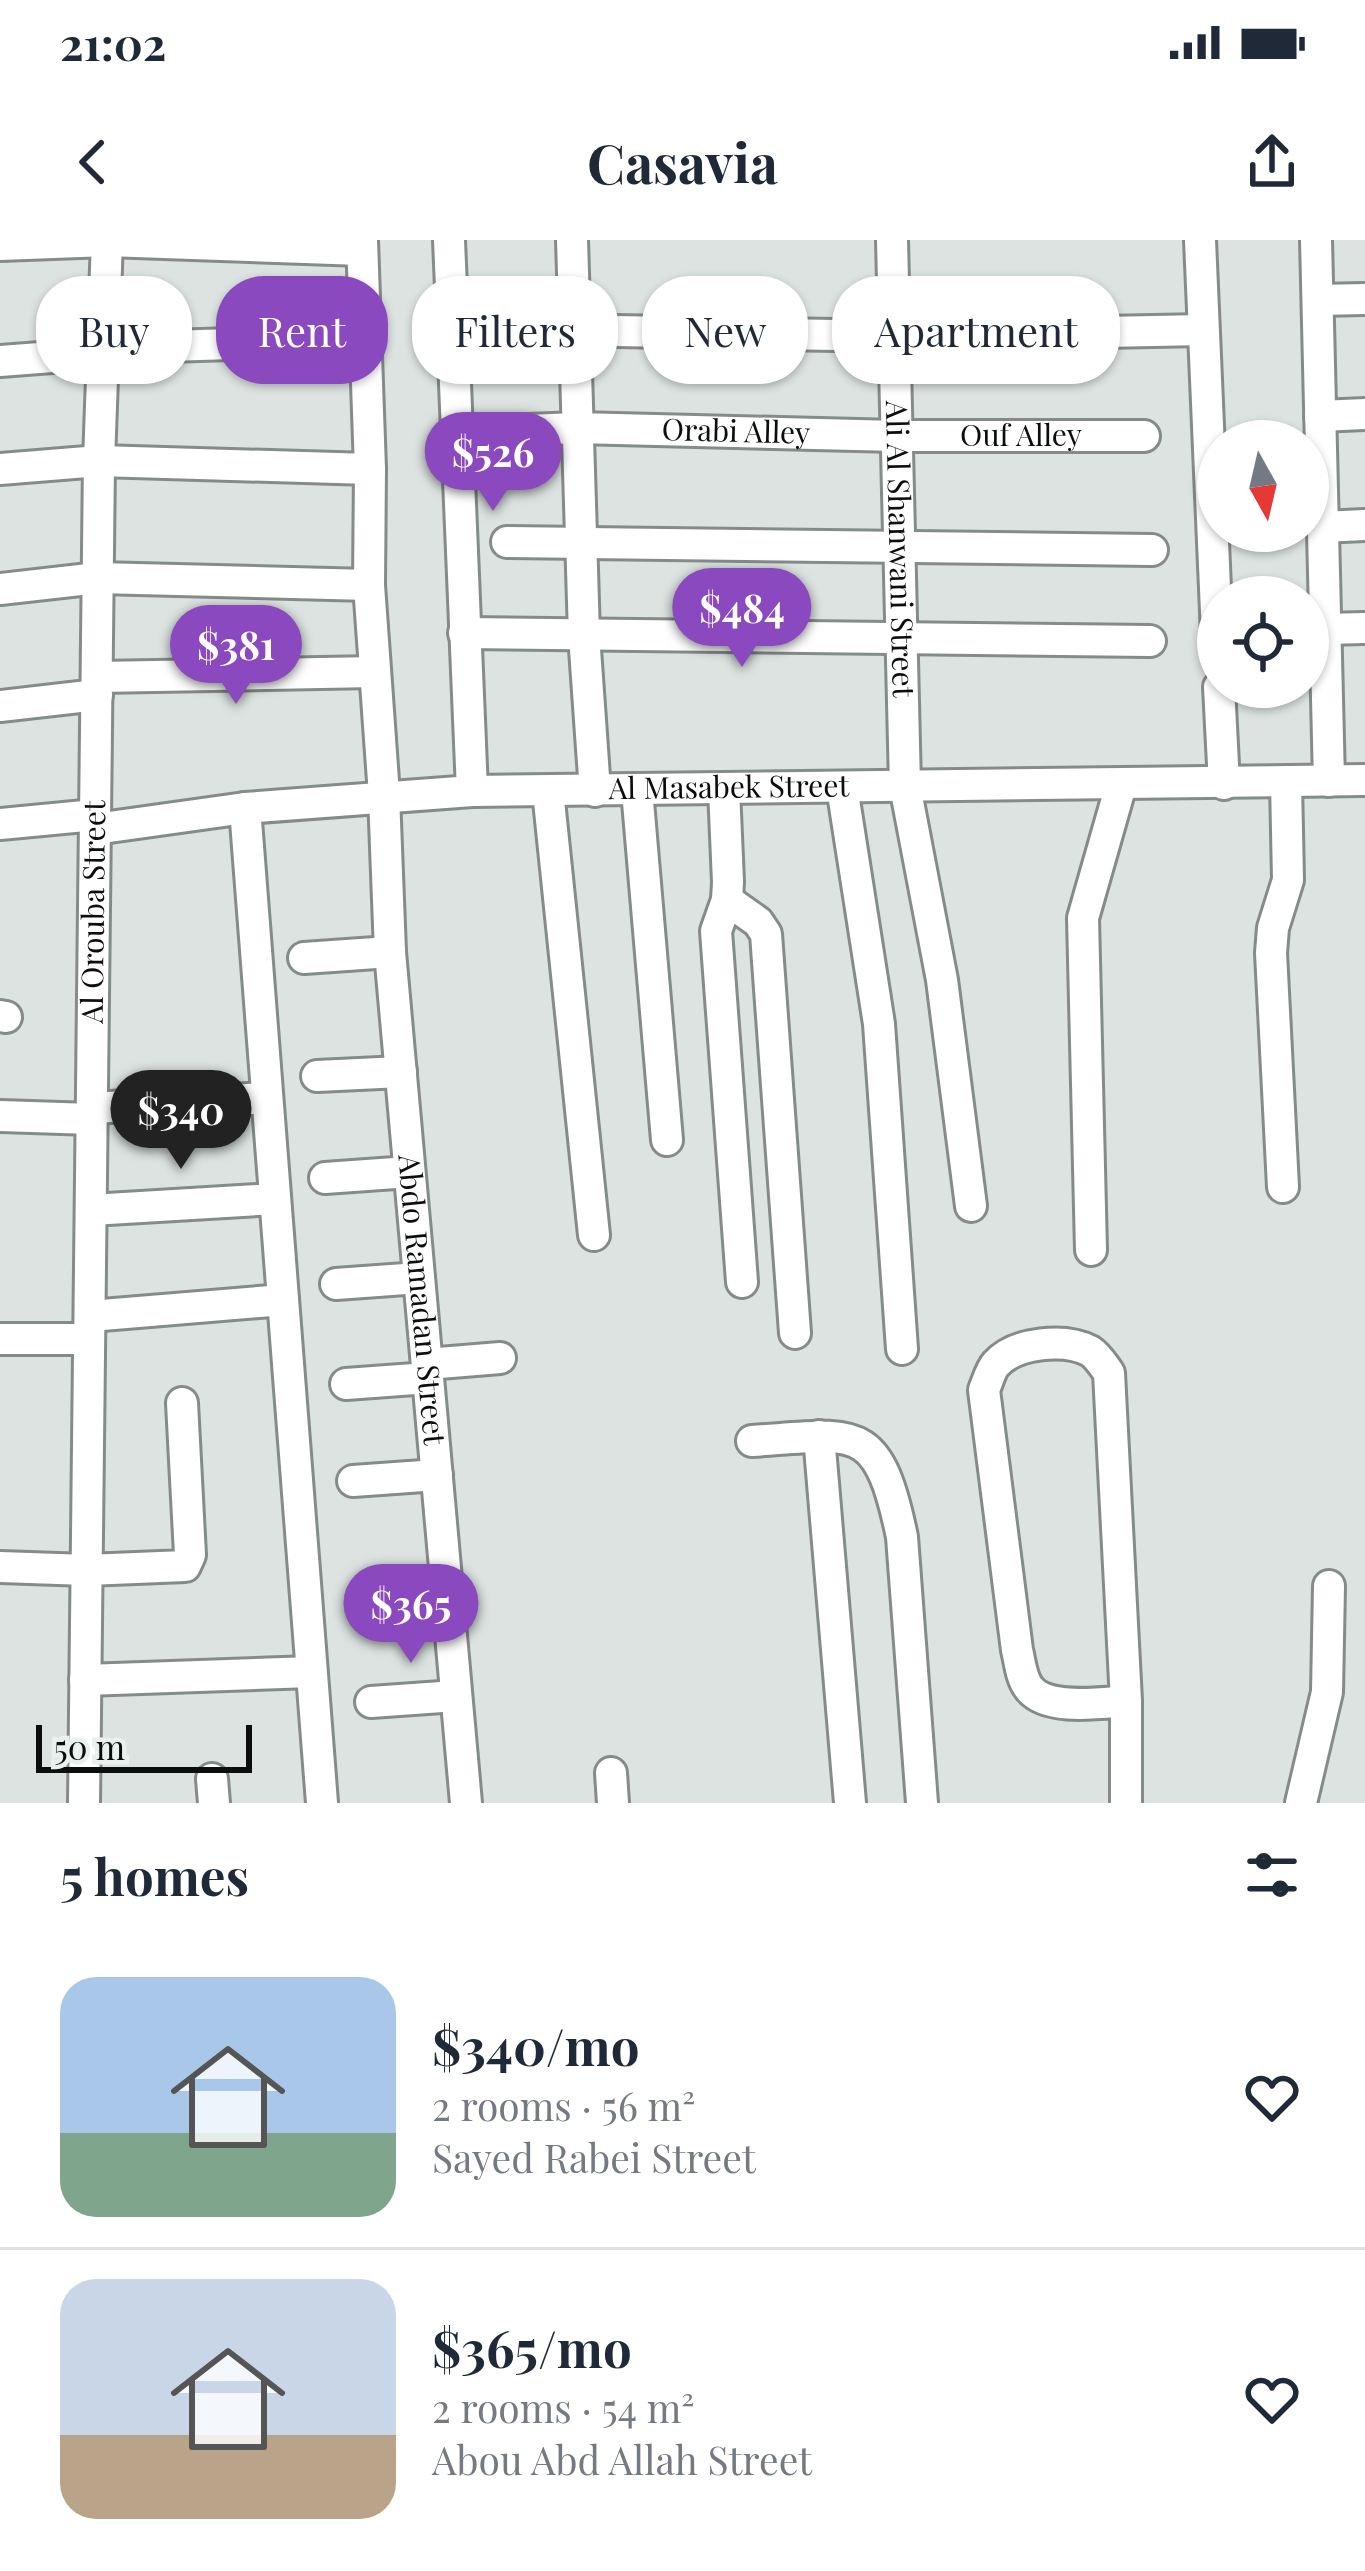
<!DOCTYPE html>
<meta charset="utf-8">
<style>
body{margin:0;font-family:"Playfair Display",serif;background:#f6f6f7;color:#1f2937;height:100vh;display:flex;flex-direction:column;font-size:45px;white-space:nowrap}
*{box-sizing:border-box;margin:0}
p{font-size:39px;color:#747a83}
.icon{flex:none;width:66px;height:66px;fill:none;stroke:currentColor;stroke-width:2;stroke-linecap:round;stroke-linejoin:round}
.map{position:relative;height:1563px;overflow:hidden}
.sheet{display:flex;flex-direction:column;background:#fff;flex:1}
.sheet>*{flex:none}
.guide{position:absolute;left:36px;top:36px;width:1293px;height:108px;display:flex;gap:24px}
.needle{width:78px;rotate:172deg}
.buttons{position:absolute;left:1197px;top:180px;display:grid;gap:24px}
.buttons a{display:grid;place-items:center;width:132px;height:132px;border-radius:50%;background:#fff;box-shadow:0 3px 9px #0004;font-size:60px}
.scale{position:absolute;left:36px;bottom:30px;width:216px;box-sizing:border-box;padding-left:12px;border:6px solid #0c0e0e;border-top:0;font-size:33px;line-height:42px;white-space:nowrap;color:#0c0e0e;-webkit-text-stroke:9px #e9f0ee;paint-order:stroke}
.price{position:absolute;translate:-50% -102px;padding:0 27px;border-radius:42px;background:#8a49be;color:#fff;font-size:39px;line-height:78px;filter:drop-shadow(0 3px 6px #0008)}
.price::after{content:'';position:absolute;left:50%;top:72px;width:36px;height:27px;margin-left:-18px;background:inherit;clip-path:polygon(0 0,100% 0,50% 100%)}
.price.active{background:#222;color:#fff}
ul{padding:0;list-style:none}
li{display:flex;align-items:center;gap:36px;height:300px;padding:0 60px}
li+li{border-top:3px solid #e0e1e3}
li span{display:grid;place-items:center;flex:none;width:336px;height:240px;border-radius:36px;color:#555}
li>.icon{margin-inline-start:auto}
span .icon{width:144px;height:144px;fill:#fffc;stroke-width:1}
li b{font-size:51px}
h2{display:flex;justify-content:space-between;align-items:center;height:144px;padding:0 60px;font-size:51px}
.pill{padding:0 42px;border-radius:48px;background:#fff;box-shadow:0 3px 9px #0004;font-size:42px;line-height:108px}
.pill.active{background:#8a49be;color:#fff}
.status{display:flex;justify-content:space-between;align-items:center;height:84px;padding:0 60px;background:#fff;direction:ltr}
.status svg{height:33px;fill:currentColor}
header{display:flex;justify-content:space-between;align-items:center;height:156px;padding:0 60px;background:#fff;font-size:54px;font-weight:700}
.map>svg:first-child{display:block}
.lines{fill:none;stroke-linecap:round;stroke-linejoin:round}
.minor-casing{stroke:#858b89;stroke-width:36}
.minor{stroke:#fff;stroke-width:30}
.labels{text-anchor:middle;stroke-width:9;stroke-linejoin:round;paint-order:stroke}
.street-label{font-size:30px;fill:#0c0e0e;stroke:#e9f0ee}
</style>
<div class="status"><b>21:02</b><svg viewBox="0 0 49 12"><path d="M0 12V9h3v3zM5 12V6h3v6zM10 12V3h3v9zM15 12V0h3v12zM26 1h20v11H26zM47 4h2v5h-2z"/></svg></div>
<header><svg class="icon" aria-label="back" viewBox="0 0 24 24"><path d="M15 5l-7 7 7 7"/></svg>Casavia<svg class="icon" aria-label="share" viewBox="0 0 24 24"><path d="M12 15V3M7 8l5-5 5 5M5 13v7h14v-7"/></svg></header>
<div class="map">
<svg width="1365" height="1563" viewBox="0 0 1365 1563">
<rect width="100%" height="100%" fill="#dce3e0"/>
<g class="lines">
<defs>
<g id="minor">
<path id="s1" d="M362,0L370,229L369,345L384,555L390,712L466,1563"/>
<path d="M449,0L472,551"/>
<path d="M572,0L584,395L595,551"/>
<path id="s2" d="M892,0L905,546L942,740L971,966"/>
<path d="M1200,0L1218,418"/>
<path d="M1316,0L1329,541"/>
<path d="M0,5L107,1L362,10"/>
<path d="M1318,60L1365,59"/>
<path d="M504,89L894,96L1203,90"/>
<path d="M104,108L366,100"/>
<path d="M0,121L104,113"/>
<path d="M1320,176L1365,174"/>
<path id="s3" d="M502,191L577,188L897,196H1144"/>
<path d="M0,229L99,221L370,229"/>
<path d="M1322,287L1365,285"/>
<path d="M507,302L1152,310"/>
<path d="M0,349L98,338L369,345"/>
<path d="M1325,389L1365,388"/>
<path d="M464,393L1150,401"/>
<path d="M97,437L375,432"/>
<path d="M1219,447L1224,544"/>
<path d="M0,466L97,455"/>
<path d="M842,547L879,784L902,1109"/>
<path d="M724,549L728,642L727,660L716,691L742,1042"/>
<path d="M637,550L667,900"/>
<path d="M548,551L594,995"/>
<path d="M245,568L322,1563"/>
<path d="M0,584L95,575"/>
<path id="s4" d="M95,589L245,568L472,551L1365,540"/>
<path d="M727,660L758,682L766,694L795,1093"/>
<path d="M304,718L390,712"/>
<path d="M0,776L6,777"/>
<path d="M317,836L401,832"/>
<path d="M92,868L267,858"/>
<path d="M0,876L92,879"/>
<path d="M325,938L409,932"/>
<path d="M1283,947L1271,713L1273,688L1288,640L1286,542"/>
<path d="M91,970L275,959"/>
<path d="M1091,1010L1083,678L1121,545"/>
<path d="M336,1044L419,1038"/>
<path d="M90,1076L283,1060"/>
<path d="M0,1099H89"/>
<path d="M427,1124L500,1118"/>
<path d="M346,1144L428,1138"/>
<path d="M819,1196L850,1563"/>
<path d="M752,1201C857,1194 878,1181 902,1297L922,1563"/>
<path d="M353,1241L437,1235"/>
<path d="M0,1327L87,1330L185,1326L190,1315L182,1163"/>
<path d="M368,1355L446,1345"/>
<path d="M85,1440L311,1432"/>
<path d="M1126,1461C1100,1463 1046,1471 1029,1448C1021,1438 1020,1422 1017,1410L984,1150C987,1143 991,1129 996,1124C1016,1102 1065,1098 1090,1111C1098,1116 1103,1125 1109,1133L1126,1461V1563"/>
<path d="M371,1462L456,1456"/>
<path d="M611,1533L613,1563"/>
<path d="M212,1539L214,1563"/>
<path id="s5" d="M84,1563L99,221L107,0"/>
<path d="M1301,1563L1327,1452L1329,1346"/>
</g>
</defs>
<!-- minor casing -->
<use href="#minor" class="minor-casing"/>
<!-- minor -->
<use href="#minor" class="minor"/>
</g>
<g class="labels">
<!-- street labels -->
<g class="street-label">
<text dy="10" stroke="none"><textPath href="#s3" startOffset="234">Orabi Alley</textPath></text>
<text dy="10" stroke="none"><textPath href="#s3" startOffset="519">Ouf Alley</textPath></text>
<text dy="10" stroke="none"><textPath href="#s2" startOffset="309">Ali Al Shanwani Street</textPath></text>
<text dy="10" stroke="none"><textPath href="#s4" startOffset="636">Al Masabek Street</textPath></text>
<text dy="10" stroke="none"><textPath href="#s5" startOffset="891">Al Orouba Street</textPath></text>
<text dy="10" stroke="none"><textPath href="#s1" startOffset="1062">Abdo Ramadan Street</textPath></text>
</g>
</g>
</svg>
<div class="buttons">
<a><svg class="needle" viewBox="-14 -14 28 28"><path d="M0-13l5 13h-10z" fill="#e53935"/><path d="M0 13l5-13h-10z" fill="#747a83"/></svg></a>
<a><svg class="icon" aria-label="locate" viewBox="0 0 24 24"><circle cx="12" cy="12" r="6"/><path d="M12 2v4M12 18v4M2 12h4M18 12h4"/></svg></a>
</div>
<div class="scale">50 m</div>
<b class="price" style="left:493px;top:274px">$526</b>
<b class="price" style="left:742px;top:430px">$484</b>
<b class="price" style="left:236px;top:467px">$381</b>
<b class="price active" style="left:181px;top:932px">$340</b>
<b class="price" style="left:411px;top:1426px">$365</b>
<div class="guide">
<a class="pill">Buy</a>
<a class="pill active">Rent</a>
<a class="pill">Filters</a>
<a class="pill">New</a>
<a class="pill">Apartment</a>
</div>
</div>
<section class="sheet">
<h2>5 homes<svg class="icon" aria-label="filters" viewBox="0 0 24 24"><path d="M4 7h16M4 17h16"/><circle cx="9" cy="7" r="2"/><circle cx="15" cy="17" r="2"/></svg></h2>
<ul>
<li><span style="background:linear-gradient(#a9c7e8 65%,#7fa58c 0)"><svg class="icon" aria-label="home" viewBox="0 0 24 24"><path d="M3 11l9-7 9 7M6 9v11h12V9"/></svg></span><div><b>$340/mo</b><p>2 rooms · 56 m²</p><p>Sayed Rabei Street</p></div><svg class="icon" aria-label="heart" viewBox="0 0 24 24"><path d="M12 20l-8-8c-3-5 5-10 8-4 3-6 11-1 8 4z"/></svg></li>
<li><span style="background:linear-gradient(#c9d6e8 65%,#b9a48a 0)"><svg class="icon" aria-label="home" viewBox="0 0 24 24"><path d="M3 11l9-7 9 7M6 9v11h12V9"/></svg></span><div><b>$365/mo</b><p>2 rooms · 54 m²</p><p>Abou Abd Allah Street</p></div><svg class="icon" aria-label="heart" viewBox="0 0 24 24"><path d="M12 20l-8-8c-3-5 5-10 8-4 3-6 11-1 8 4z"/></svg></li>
</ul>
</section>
